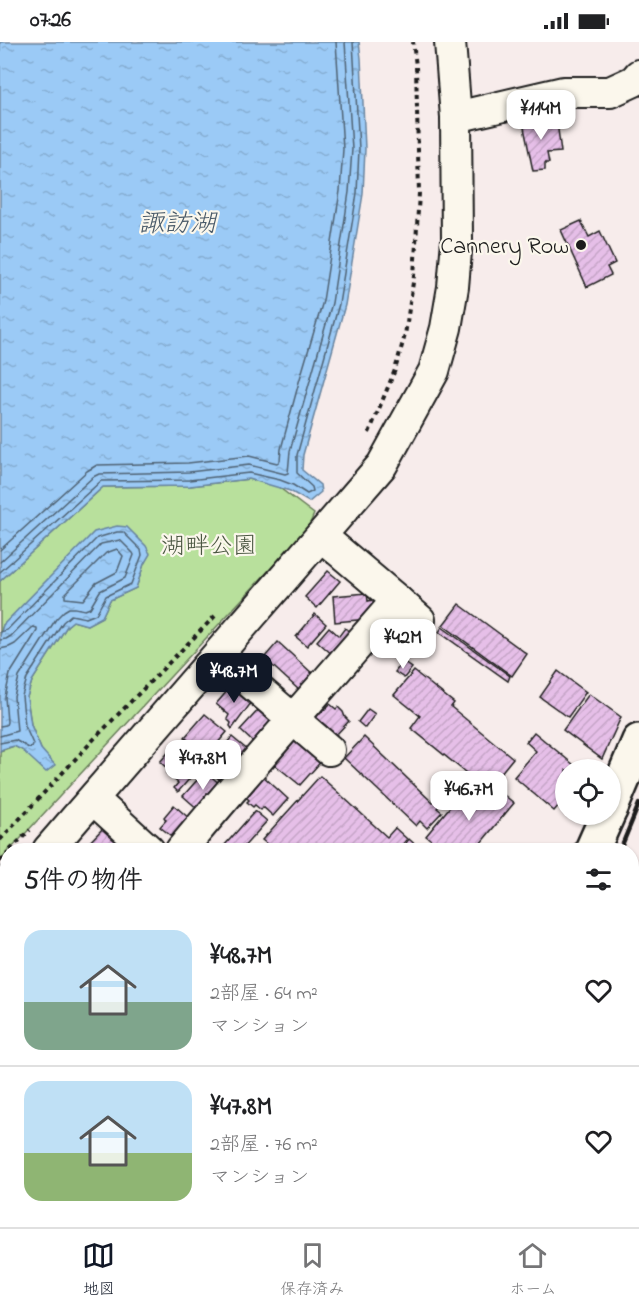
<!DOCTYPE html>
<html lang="ja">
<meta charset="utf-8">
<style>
body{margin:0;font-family:"Indie Flower","Klee One",sans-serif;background:#f6f6f6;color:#202124;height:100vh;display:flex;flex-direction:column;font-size:22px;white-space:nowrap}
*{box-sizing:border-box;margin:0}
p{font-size:20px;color:#757577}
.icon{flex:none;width:33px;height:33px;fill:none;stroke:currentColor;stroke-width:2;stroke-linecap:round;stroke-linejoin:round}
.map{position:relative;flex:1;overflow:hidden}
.sheet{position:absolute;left:0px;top:801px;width:639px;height:384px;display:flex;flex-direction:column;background:#fff;border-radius:24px 24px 0 0;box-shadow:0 2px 4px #0004}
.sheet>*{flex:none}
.controls{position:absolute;left:555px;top:717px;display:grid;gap:12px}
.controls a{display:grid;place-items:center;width:66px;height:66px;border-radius:50%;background:#fff;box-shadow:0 2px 4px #0004;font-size:30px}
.price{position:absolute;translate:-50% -51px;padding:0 14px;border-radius:12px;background:#fff;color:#222;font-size:20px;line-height:39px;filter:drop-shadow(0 2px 3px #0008)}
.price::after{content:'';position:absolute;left:50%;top:36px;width:18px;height:14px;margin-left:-9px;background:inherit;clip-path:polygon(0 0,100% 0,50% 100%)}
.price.selected{background:#111827;color:#fff}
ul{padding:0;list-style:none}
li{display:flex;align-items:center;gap:18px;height:150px;padding:0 24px}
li+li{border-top:2px solid #e0e0e0}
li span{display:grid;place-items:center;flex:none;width:168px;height:120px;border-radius:18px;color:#555}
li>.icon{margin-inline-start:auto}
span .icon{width:72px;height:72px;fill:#fffc;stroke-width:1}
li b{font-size:26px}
h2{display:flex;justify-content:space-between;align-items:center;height:72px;padding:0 24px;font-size:26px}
.status{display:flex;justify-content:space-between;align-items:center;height:42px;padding:0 30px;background:#fff;direction:ltr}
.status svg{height:16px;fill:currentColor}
.dock{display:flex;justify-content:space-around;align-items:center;height:84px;border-top:2px solid #e0e0e0;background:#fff;font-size:16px;color:#757577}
.dock a{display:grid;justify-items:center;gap:3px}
.dock .selected{color:#111827}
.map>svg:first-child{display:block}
.park{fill:#b8e09c;stroke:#6a7e5c;stroke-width:1.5}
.water{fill:url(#water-ripples);stroke:#68849f;stroke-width:1.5}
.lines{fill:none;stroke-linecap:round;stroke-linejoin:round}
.shore{stroke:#4f6273;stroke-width:1.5}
.building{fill:url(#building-hatch);stroke:#1c1c1c;stroke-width:1.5}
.minor-casing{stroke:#1c1c1c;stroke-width:34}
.highway-casing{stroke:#1c1c1c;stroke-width:38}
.path{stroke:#1c1c1c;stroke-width:4;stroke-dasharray:4.5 4.5;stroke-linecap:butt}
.minor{stroke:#fbf7ec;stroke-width:30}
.highway{stroke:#fbf7ec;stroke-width:33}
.rail{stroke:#1c1c1c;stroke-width:4.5}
.poi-dot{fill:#1c1c1c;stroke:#fbf7ec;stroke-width:2}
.labels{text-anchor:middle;stroke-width:4.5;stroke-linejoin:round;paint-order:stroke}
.poi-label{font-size:24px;fill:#1c1c1c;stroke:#fbf7ec;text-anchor:end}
.park-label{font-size:24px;fill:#4b5742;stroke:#fbf7ec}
.water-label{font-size:26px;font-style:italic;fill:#485968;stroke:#fbf7ec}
</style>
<div class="status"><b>07:26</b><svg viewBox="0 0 49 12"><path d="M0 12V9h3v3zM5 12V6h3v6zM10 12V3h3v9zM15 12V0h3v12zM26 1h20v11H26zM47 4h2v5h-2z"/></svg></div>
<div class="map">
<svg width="639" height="1185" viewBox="0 0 639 1185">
<defs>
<pattern id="water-ripples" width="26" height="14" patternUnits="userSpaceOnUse" patternTransform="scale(1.5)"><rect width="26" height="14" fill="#9bcaf6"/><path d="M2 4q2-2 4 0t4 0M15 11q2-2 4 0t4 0" fill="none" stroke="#85add2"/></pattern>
<pattern id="building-hatch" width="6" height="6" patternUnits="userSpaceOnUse" patternTransform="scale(1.5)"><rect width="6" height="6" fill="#e6bfe8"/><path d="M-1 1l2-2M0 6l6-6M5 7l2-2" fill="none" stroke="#c5a4c6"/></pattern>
</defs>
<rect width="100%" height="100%" fill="#f7eceb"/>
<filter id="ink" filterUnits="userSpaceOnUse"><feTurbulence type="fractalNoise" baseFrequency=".0167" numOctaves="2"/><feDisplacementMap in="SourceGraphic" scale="12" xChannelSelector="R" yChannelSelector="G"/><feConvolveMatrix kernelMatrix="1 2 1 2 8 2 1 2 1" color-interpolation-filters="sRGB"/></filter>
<g filter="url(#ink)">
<!-- park -->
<path class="park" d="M249,437L277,444L314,472L308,486L10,808H8L7,811L0,819V709L14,704L22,708L41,707L31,683L27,655L32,639L67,584L73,579L87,583L102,575L110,558L136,546L144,522L149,512L3,583L0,594V539L103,445L190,444Z"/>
<!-- water -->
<g class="water">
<path d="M0,0H359L361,16L365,107L363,152L345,263L303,413L302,428L320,443L321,450L309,460L290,449L249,437L190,444L103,445L0,539Z"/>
<path d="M117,484L127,485L146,504L150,512L144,522L136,546L110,558L102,575L87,583L73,579L67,584L32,639L27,655L31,683L41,707L55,723L46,730L22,708L14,704L3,707L0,709V594L3,583L94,490Z"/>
</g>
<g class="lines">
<!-- shore -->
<g class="shore">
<path d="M117,507L123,514L117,530L96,541L83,558L65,556V552L106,511Z"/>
<path d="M0,508L87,429L97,423L188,421L249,414L277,421L280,419L281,407L299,340L323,259L340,149L343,107L336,0"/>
<path d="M0,520L93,435L99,432L189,430L249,423L285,432L288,431L290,409L332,261L349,150L352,107L345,0"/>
<path d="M0,530L101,439L189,438L249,431L280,438L293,443L307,452L313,449L312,445L297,431V413L339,262L357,151L359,107L353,0"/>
<path d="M0,590L7,588L97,496L117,490H123L141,508L142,513L131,542L106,554L96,572L86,576L71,573L63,580L27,636L22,654L25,684L33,702L32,705L29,706L15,698L0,701"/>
<path d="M0,598L6,597L11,594L101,502L120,498L133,511L134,513L125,536L100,549L90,566L85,568L75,566H69L64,569L56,577L19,635L14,655L17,689L0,694"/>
<path d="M0,607L9,605L15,602L33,585L37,586V589L10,632L5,655L7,680L6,683L0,684"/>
</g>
</g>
<!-- building -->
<g class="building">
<path d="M536,73L541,84L557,80L561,110L547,111L549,121H545V128L533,129L522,76Z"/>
<path d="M581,179L589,195L600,189L615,221L607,225L611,233L587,245L561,188Z"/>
<path d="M328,529L340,539L317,566L305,555Z"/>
<path d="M367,551L368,559L373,558L375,571L369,577L335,580L333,554Z"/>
<path d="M459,562L527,612L512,634L443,583Z"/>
<path d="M315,572L326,582L307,604L296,595Z"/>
<path d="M329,585L339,594L345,586L353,593L335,615L317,599Z"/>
<path d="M442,585L510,634L508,639L439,590Z"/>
<path d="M278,600L314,633L299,648L264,616Z"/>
<path d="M403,619L412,626L404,636L395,630Z"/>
<path d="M414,629L454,661L451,665L513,716L487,748L411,686L420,674L394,653Z"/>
<path d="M558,629L586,650L568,675L540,655Z"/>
<path d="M235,640L250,654L246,658L251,661L232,687L230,684L231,681L227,677L229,673L216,662Z"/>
<path d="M589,652L621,675L602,717L563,688Z"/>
<path d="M330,662L336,667L338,665L343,670L345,675L349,679L336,693L315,674L318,670L320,672Z"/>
<path d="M261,665L278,680L256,703L240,688Z"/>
<path d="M368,667L375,672L365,686L358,680Z"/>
<path d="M205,672L227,690L205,716L186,701L188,698L185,695Z"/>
<path d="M534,690L580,728H566V755L554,769L514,735L536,709L526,700Z"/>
<path d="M300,693L325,715L300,743L274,722Z"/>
<path d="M232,695L250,710L232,731L221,721L226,717L219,710Z"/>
<path d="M364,695L432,760L436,757L441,762L437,766L442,770L427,786L420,779L416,784L344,716Z"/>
<path d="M179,698L204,720L178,750L174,746L178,741L166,731L169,728L160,720Z"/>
<path d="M212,722L217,727L221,723L231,733L223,741L208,727Z"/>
<path d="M205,729L222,744L200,769L183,754Z"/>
<path d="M262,733L288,757L273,774L263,765L261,768L255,763L253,765L247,760L249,758L242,751Z"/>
<path d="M320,734L387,795L395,786L407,797L400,805L403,808H286L281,803L274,808L262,798Z"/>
<path d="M495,746L514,761L475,808H444L426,794L462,750L479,764Z"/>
<path d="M174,763L191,778L175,797L160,785L166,778L164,775Z"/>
<path d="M255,769L267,779L241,808H229L224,804Z"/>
<path d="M104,785L128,808H91L86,804Z"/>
<path d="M409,797L421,808H407L403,805Z"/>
<path d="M632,873L639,885V902L632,907Z"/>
<path d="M635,935L639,940V962L632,968V938Z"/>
<path d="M632,1005L639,1012V1022L632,1029Z"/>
<path d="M638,1125L639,1126V1150L632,1144V1134Z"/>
<path d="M0,1167L8,1171V1178H14L21,1185H0Z"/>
<path d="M68,1178H79L82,1182L77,1185H70L66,1179Z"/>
<path d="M280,1178H309L302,1185H288Z"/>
<path d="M406,1178H511L521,1185H463L461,1183L459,1185H400Z"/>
</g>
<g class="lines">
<defs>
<g id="minor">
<path d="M456,75L563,50H610L634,39L639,33"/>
<path d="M397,558L420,578"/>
<path d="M218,613L329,708"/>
<path d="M93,757L149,808"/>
<path d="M48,808L382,423L434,329L446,286L453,245L457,198L456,75L450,0"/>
<path d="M181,808C251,723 325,642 397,558L321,494"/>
<path d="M0,863L8,854"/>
<path d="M632,923L639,917"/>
<path d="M0,981L8,987"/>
<path d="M632,1064L639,1069"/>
<path d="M0,1087L8,1079"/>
<path d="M632,1118L639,1108"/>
<path d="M0,1151L8,1159"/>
<path d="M24,1178L31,1185"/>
<path d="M581,1185L587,1178"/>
</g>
<g id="highway">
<path d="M610,768L639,699"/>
<path d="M592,808L608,772"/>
<path d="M211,1185L218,1178"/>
</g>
</defs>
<!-- minor casing -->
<use href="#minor" class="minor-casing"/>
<!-- highway casing -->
<use href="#highway" class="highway-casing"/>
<!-- path -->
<g class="path">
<path d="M369,391L395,328L405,293L414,234L419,151L416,24L413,0"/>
<path d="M0,798L95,696L216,573"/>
<path d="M10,808L30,788"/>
<path d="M0,819L8,811"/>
<path d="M0,826L8,824"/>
</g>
<!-- minor -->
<use href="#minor" class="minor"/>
<!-- highway -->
<use href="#highway" class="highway"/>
<!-- rail -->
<g class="rail">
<path d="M620,808L639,762"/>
<path d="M356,1185L362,1178"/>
</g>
</g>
</g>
<!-- markers -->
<circle class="poi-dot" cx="581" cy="203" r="6"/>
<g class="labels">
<!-- poi labels -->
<g class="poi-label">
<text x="569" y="211">Cannery Row</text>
</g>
<!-- park labels -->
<g class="park-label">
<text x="209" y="511">湖畔公園</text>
</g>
<!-- water labels -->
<g class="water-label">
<text x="177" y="189">諏訪湖</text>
</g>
</g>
</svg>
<div class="controls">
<a><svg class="icon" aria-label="locate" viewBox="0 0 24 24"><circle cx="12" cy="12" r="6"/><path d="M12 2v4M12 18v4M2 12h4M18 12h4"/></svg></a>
</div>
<b class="price" style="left:541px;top:99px">¥114M</b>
<b class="price" style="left:403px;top:628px">¥42M</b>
<b class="price selected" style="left:234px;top:662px">¥48.7M</b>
<b class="price" style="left:203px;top:749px">¥47.8M</b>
<b class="price" style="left:469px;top:780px">¥46.7M</b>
<section class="sheet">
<h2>5件の物件<svg class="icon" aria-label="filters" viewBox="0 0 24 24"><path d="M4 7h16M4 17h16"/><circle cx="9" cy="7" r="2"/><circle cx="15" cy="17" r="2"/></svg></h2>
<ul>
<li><span style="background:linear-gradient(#bfe0f5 60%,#7fa58c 0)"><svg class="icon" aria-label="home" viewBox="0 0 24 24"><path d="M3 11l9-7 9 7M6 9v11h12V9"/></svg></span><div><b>¥48.7M</b><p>2部屋 · 64 m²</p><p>マンション</p></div><svg class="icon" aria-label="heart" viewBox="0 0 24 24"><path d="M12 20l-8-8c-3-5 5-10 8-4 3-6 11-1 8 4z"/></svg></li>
<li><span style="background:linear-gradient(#bfe0f5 60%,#8fb573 0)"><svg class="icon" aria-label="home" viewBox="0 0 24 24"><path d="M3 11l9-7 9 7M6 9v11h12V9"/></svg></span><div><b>¥47.8M</b><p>2部屋 · 76 m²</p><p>マンション</p></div><svg class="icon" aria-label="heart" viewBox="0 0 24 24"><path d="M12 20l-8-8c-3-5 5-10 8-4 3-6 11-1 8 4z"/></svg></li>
</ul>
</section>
</div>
<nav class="dock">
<a class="selected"><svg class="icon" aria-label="map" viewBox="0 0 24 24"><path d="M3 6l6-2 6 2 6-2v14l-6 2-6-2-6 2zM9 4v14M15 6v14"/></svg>地図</a>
<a><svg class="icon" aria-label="saved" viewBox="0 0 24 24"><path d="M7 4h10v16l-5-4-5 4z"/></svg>保存済み</a>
<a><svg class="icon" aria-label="home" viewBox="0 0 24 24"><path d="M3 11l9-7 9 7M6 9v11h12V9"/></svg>ホーム</a>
</nav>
